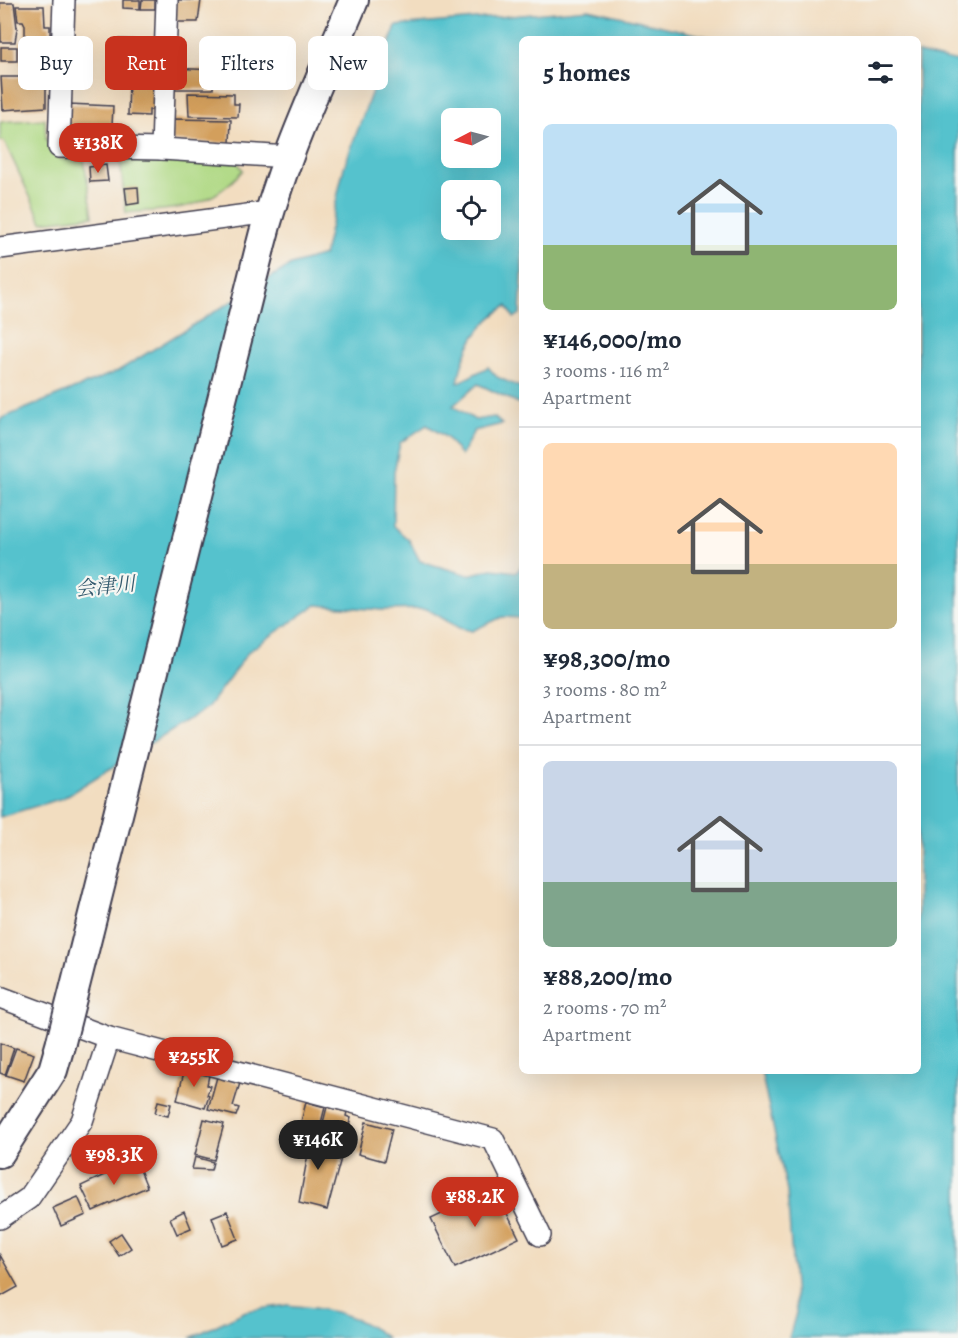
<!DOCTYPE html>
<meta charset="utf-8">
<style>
body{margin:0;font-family:Alegreya,"Noto Serif JP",serif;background:#f2f2f3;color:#1f2937;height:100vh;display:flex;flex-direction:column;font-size:22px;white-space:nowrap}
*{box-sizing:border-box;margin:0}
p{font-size:20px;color:#747a83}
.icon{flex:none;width:33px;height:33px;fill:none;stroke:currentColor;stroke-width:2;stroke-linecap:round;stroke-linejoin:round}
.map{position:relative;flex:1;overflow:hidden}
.drawer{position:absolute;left:519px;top:36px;width:402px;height:1038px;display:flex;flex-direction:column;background:#fff;border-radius:9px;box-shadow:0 6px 24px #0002}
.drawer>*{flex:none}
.guide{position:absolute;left:18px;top:36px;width:411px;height:54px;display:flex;gap:12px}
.needle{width:39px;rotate:264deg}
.fabs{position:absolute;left:441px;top:108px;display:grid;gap:12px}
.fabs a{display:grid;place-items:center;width:60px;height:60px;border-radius:9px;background:#fff;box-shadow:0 6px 24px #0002;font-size:30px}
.price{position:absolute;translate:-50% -51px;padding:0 14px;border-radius:21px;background:#c8321e;color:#fff;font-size:20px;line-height:39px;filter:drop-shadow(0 2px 3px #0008)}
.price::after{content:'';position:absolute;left:50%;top:36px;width:18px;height:14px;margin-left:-9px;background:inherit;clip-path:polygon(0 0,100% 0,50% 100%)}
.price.selected{background:#222;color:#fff}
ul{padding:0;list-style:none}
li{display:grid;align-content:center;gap:12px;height:318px;padding:0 24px}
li+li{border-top:2px solid #e0e1e3}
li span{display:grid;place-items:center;height:186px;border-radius:9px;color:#555}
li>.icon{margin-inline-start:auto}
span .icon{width:108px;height:108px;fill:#fffc;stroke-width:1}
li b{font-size:26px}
h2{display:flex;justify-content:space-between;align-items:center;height:72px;padding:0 24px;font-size:26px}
.chip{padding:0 21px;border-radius:9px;background:#fff;box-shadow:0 6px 24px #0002;font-size:21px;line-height:54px}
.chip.selected{background:#c8321e;color:#fff}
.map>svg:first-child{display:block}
.green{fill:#b0d985;stroke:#697e60;stroke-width:1.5}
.water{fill:#55c2cd;stroke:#3c7284;stroke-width:1.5;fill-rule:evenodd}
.building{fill:#d39f5b}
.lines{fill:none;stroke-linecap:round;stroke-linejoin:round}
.street-casing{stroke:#413e4f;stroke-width:24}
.secondary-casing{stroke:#413e4f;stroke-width:32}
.street{stroke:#fff;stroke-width:21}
.secondary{stroke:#fff;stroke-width:28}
.secondary-bridge-casing{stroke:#413e4f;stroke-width:32;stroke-linecap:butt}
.secondary-bridge{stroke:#fff;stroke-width:28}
.labels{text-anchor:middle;stroke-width:4.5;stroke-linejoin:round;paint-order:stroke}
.water-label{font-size:20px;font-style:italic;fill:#345a6e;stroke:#f6f6f2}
</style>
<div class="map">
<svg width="958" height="1338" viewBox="0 0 958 1338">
<rect width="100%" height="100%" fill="#f6f6f2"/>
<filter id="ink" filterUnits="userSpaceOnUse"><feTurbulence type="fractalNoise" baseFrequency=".0167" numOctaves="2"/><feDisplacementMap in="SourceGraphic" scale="12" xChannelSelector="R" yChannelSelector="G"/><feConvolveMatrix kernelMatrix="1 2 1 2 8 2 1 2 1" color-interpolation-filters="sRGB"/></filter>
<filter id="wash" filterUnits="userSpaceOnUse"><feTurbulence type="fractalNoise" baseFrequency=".008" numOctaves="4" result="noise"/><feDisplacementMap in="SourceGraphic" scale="24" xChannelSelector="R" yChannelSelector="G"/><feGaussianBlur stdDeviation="1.35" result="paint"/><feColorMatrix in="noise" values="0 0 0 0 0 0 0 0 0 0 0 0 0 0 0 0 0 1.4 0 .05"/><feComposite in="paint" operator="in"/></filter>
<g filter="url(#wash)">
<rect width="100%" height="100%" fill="#f2ddc0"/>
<!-- green -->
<g class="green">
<path d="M45,119L46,139L60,159L84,160L93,216L42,222L4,141H0V122Z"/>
<path d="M120,159L237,162L243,170C206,212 178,208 126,213Z"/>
</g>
<!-- water -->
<g class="water">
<path d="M589,9L717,39H522V278L520,314L514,318L507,306C478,323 463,350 458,383L488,367L497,377L522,388V405L478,384L453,406L475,420L494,417L502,424L474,431L461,456L447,438L427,425L400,443L394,472L393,526L409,540L420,561L468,575L492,569L517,572L522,564V618L502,617L472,631L459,628L427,609L382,610L316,605L249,651L207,708L63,798L0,817V419L118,371L291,265L324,255L344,167L396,26ZM452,118H490V158H452ZM452,190H490V230H452Z"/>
<path d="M918,53L958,62V1338H789L796,1313L787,1191L761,1071H918Z"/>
<path d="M287,1305C328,1309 353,1312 387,1338H190L246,1311Z"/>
</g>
<g id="blocks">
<!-- building -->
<g class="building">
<path d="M123,0H140V9L123,8Z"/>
<path d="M142,0H155V9H141Z"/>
<path d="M175,0H201L198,22H177Z"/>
<path d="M0,3H14L17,28L15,42H1Z"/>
<path d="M16,6H44L45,26H50V39H25V25L23,21H18Z"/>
<path d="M116,39L143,40V44L149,45L145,66L115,65Z"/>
<path d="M54,40V64H20V41Z"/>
<rect x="1" y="47" width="16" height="14"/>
<path d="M113,66L155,68L154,79L113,77Z"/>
<path d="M172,68L214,70L213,89H171Z"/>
<path d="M1,77H46V107L3,110Z"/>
<path d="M129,80L155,81L154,110H149V116L128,115Z"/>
<path d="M188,93L234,94V104H239L238,117L189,116Z"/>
<path d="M68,104L113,106L112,126L109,125V130L98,129V137L67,135Z"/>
<path d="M172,119L231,120L230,143L172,141Z"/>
<path d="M106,165L108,181L90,182L89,167Z"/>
<path d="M138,187L139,203L127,205L125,188Z"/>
<path d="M0,1043L14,1048L5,1075L0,1073Z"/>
<path d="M16,1048L34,1054L24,1081L6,1075Z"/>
<path d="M185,1068L209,1075L207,1085L210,1086L207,1095L209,1096L205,1108L177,1100Z"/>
<path d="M217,1077L240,1083L233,1106L239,1108L236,1116L208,1109Z"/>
<path d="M158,1101L171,1104L168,1116L155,1113Z"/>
<path d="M306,1102L325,1107L318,1135L311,1133L313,1125L301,1122Z"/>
<path d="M327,1107L347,1112L346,1116L351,1118L343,1143L320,1135Z"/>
<path d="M204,1119L224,1124L214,1160L195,1155Z"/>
<path d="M366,1122L392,1129L384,1161L358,1154Z"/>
<path d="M296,1135L344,1147L327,1210L299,1203L308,1154L292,1151Z"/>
<path d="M195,1157L213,1162L211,1170L192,1169Z"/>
<path d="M136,1160L147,1187L93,1211L81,1186Z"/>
<path d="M495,1189L519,1238L455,1268L431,1219Z"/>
<path d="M78,1197L86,1215L61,1226L53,1208Z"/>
<path d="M184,1211L191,1228L177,1234L170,1218Z"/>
<path d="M227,1211L238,1239L222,1245L212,1217Z"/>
<path d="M121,1233L131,1248L119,1256L109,1241Z"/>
<path d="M0,1255L18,1287L0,1297Z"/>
</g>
</g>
</g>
<g filter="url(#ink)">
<use href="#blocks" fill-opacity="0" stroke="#413e4f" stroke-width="1.5"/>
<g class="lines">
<defs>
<g id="street">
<path d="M64,0L59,147L162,149L289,157"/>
<path d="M162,149L167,0"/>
<path d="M0,248L269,212"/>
<path d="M0,997L109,1038L82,1121L29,1198L0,1218"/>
<path d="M109,1038L493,1139L540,1235"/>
</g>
<g id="secondary">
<path d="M260,248C281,162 320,81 354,0"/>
<path d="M0,1153L53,1070L61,1042"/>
</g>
</defs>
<!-- street casing -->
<use href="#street" class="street-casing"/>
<!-- secondary casing -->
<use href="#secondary" class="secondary-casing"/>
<!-- street -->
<use href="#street" class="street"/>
<!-- secondary -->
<use href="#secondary" class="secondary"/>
<defs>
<path id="secondary-bridge" d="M61,1042L260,248"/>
</defs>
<!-- secondary-bridge casing -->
<use href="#secondary-bridge" class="secondary-bridge-casing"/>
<!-- secondary-bridge -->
<use href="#secondary-bridge" class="secondary-bridge"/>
</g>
</g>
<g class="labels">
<!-- water labels -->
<g class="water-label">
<text transform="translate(105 586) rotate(-6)" y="7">会津川</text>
</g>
</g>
</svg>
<div class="fabs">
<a><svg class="needle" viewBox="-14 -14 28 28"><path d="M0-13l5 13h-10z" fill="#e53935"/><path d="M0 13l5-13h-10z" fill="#747a83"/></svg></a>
<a><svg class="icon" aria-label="locate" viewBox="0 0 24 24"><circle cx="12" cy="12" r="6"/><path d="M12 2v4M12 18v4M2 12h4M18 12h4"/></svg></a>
</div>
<b class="price" style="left:98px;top:174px">¥138K</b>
<b class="price" style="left:194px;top:1088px">¥255K</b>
<b class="price selected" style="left:318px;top:1171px">¥146K</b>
<b class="price" style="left:114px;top:1186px">¥98.3K</b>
<b class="price" style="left:475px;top:1228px">¥88.2K</b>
<div class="guide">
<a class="chip">Buy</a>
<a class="chip selected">Rent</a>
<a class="chip">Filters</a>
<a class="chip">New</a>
</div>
<section class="drawer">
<h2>5 homes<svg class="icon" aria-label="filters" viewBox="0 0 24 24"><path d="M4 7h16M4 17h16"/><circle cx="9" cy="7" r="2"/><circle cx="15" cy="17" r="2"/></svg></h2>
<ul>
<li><span style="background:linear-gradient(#bfe0f5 65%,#8fb573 0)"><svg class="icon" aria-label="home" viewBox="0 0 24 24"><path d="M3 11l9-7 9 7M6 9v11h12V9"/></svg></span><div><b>¥146,000/mo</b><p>3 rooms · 116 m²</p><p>Apartment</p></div></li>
<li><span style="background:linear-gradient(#ffd9b3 65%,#c2b280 0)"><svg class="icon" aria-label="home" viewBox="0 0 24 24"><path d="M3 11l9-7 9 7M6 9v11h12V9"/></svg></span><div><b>¥98,300/mo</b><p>3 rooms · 80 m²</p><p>Apartment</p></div></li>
<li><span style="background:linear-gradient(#c9d6e8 65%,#7fa58c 0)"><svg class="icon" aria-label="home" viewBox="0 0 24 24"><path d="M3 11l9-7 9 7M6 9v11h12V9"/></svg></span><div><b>¥88,200/mo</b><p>2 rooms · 70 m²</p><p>Apartment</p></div></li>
</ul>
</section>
</div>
